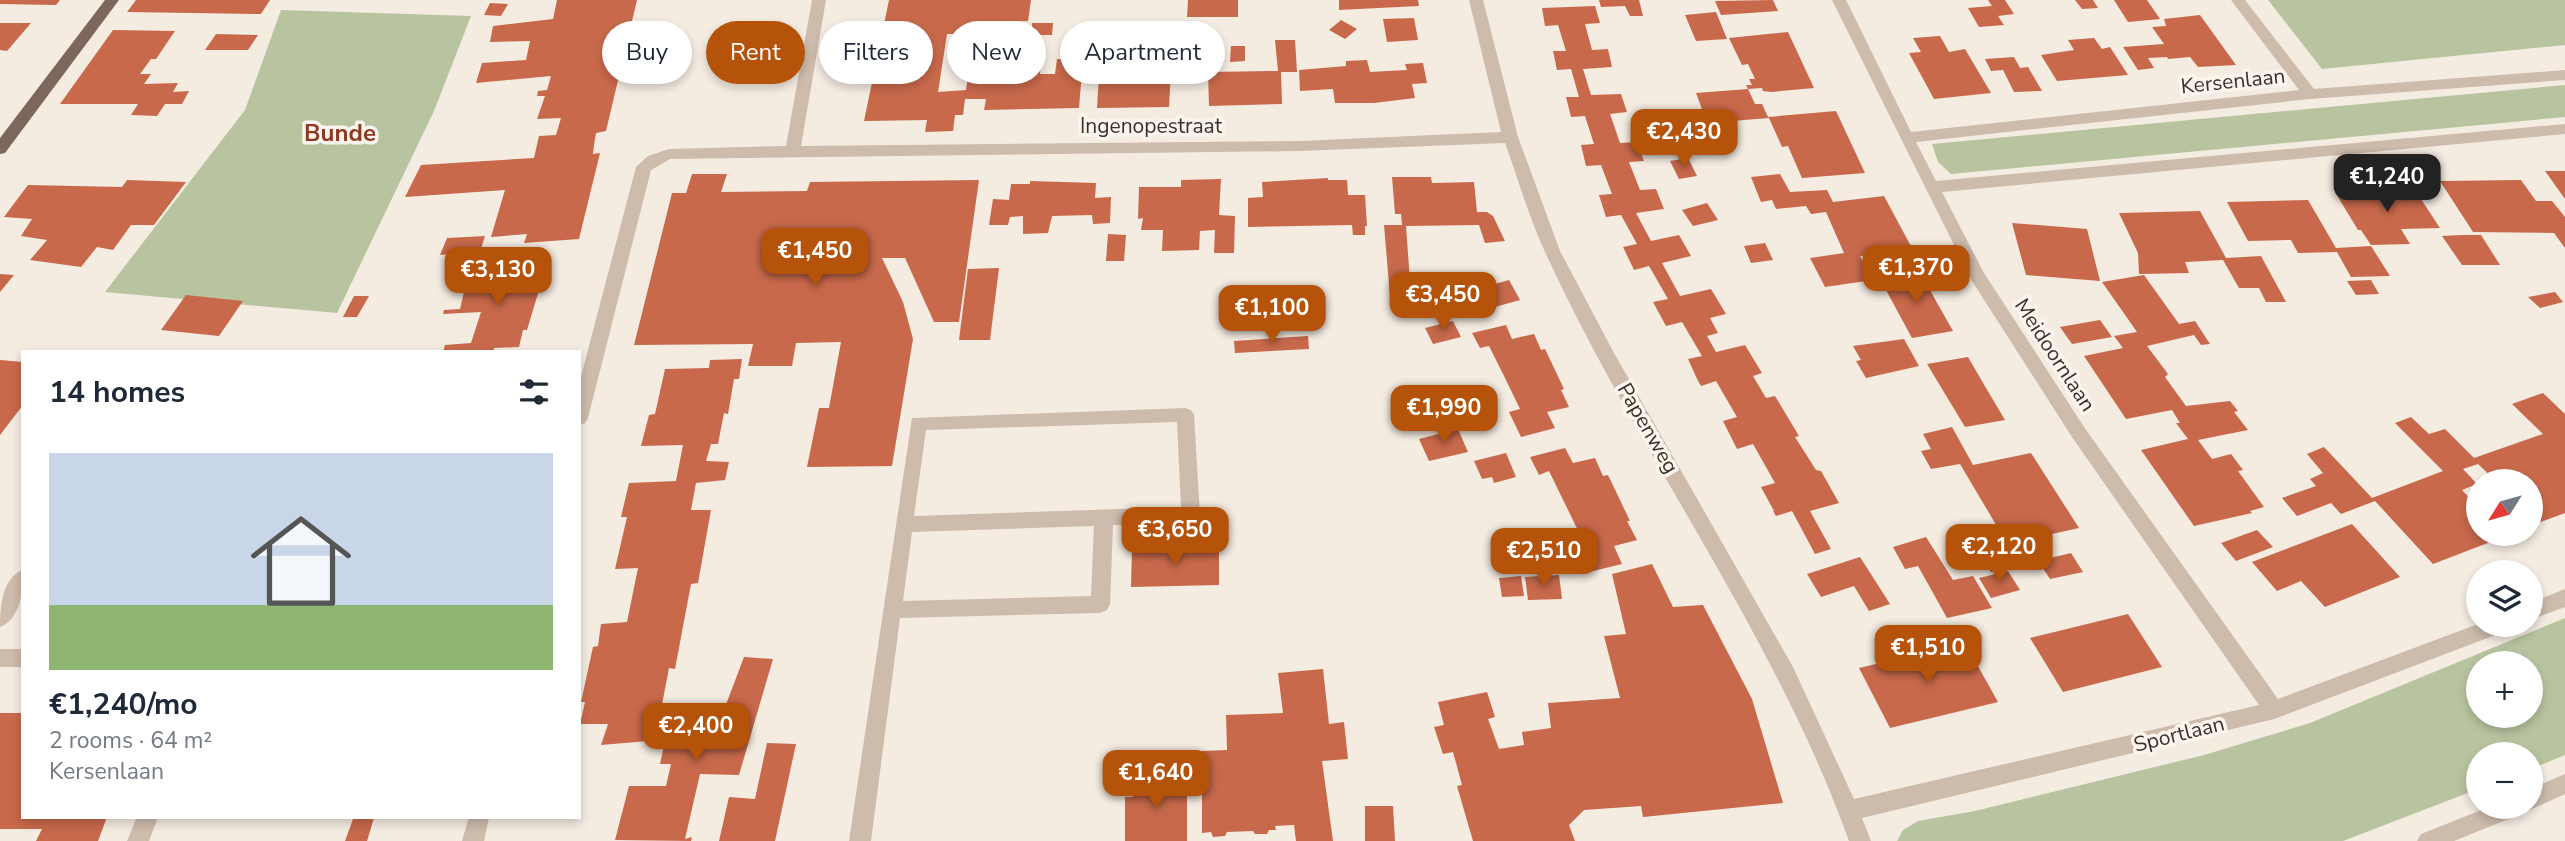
<!DOCTYPE html>
<meta charset="utf-8">
<style>
body{margin:0;font-family:"Nunito Sans",sans-serif;background:#f2f2f3;color:#1f2937;height:100vh;display:flex;flex-direction:column;font-size:26px;white-space:nowrap}
*{box-sizing:border-box;margin:0}
p{font-size:23px;color:#747a83}
.icon{flex:none;width:38px;height:38px;fill:none;stroke:currentColor;stroke-width:2;stroke-linecap:round;stroke-linejoin:round}
.map{position:relative;flex:1;overflow:hidden}
.drawer{position:absolute;left:21px;top:350px;width:560px;height:469px;display:flex;flex-direction:column;background:#fff;border-radius:0px;box-shadow:0 4px 10px #0003}
.drawer>*{flex:none}
.banner{position:absolute;left:602px;top:21px;width:665px;height:63px;display:flex;gap:14px}
.needle{width:46px;rotate:233deg}
.tools{position:absolute;left:2466px;top:469px;display:grid;gap:14px}
.tools a{display:grid;place-items:center;width:77px;height:77px;border-radius:50%;background:#fff;box-shadow:0 4px 10px #0003;font-size:35px}
.price{position:absolute;translate:-50% -60px;padding:0 16px;border-radius:14px;background:#b45309;color:#fff;font-size:23px;line-height:46px;filter:drop-shadow(0 2px 4px #0008)}
.price::after{content:'';position:absolute;left:50%;top:42px;width:21px;height:16px;margin-left:-10px;background:inherit;clip-path:polygon(0 0,100% 0,50% 100%)}
.price.selected{background:#222;color:#fff}
ul{padding:0;list-style:none}
li{display:grid;align-content:center;gap:14px;height:371px;padding:0 28px}
li+li{border-top:2px solid #e0e1e3}
li span{display:grid;place-items:center;height:217px;border-radius:0px;color:#555}
li>.icon{margin-inline-start:auto}
span .icon{width:126px;height:126px;fill:#fffc;stroke-width:1}
li b{font-size:30px}
h2{display:flex;justify-content:space-between;align-items:center;height:84px;padding:0 28px;font-size:30px}
.pill{padding:0 24px;border-radius:32px;background:#fff;box-shadow:0 4px 10px #0003;font-size:24px;line-height:63px}
.pill.selected{background:#b45309;color:#fff}
.map>svg:first-child{display:block}
.green{fill:#b8c4a0;fill-rule:evenodd}
.building{fill:#c8694b}
.lines{fill:none;stroke-linecap:round;stroke-linejoin:round}
.minor{fill:#cdbbac;fill-rule:evenodd}
.major{fill:#7d675c;fill-rule:evenodd}
.labels{text-anchor:middle;stroke-width:7;stroke-linejoin:round;paint-order:stroke}
.street-label{font-size:21px;fill:#3b302b;stroke:#fbf5ee}
.quarter-label{font-size:24px;font-weight:bold;fill:#8c3b22;stroke:#fbf5ee}
</style>
<div class="map">
<svg width="2565" height="841" viewBox="0 0 2565 841">
<rect width="100%" height="100%" fill="#f4ebe1"/>
<!-- green -->
<g class="green">
<path d="M2268,0H2565V45L2322,69Z"/>
<path d="M281,10L471,16L434,111L337,313L105,292L245,110Z"/>
<path d="M2565,85V117L1951,174L1938,162L1932,144Z"/>
<path d="M2565,618V755L2531,769L2530,754H2478V789L2343,841H1897L1903,830L1918,821L1975,811L2204,755L2310,723ZM2478,663H2530V716H2478Z"/>
</g>
<!-- building -->
<g class="building">
<path d="M0,0H60L56,5L0,4Z"/>
<path d="M136,0H270L261,14L127,12Z"/>
<path d="M557,0H637L606,131L596,133L594,145L593,154L600,153L579,239L524,243L527,234L491,237L505,190L405,197L421,165L534,158L539,136L556,135L561,118L537,119L545,96H537L538,91L547,90L551,76L476,83L482,63L526,60L530,41L490,42L493,26L553,19Z"/>
<path d="M889,0H1031L1028,21L977,22L976,34H947L938,92L966,90L970,63L1026,62L1028,48H1042L1040,74H1055L1057,59H1083L1079,108L984,110L986,99H965L963,115H955L953,131L925,132L927,120L864,121Z"/>
<path d="M1188,0H1238V17H1187Z"/>
<path d="M1339,0H1418L1419,6L1339,10Z"/>
<path d="M1599,0H1639L1643,16H1630L1625,6L1601,7Z"/>
<path d="M1773,0L1778,11L1721,15L1715,1Z"/>
<path d="M1988,0H2005L2014,14L1998,16L2004,25L1979,27L1968,8L1992,6Z"/>
<path d="M2075,0H2093L2098,8L2082,9Z"/>
<path d="M2114,0H2147L2160,19L2128,22Z"/>
<path d="M490,3L508,4L501,16L484,15Z"/>
<path d="M1595,6L1600,23L1585,24L1592,50L1608,49L1612,67L1583,69L1591,95L1621,94L1627,112L1610,114L1620,143L1637,142L1644,161L1629,162L1640,190L1656,189L1664,209L1636,213L1651,241L1679,235L1691,256L1662,263L1680,296L1711,289L1726,314L1710,318L1718,333L1707,336L1716,352L1745,345L1762,373L1753,376L1766,398L1775,396L1799,436L1795,437L1816,470L1821,471L1839,503L1810,511L1831,549L1815,554L1792,511L1776,516L1773,511H1774L1761,487L1775,483L1753,444L1737,449L1723,421L1737,417L1716,381L1701,386L1698,381L1688,359L1702,356L1682,322L1666,326L1653,302L1668,299L1649,266L1634,270L1623,247L1637,244L1621,215L1606,217L1599,195L1612,194L1601,165L1586,166L1581,145L1594,144L1585,116L1571,117L1566,97H1579L1571,69L1557,70L1553,51H1566L1558,25L1545,26L1542,8Z"/>
<path d="M1716,12L1727,39L1696,41L1685,15Z"/>
<path d="M2200,15L2236,65L2198,67L2190,57L2168,59L2167,57L2148,58L2154,68L2138,70L2123,47L2164,44L2152,27L2166,26L2164,19Z"/>
<path d="M1414,18L1418,40L1387,42L1383,19Z"/>
<path d="M1341,20L1357,29L1345,39L1329,30Z"/>
<path d="M0,23H31L7,51L0,50Z"/>
<path d="M1032,23H1053L1052,35H1031Z"/>
<path d="M113,30L175,31L156,59H151L140,74H151L144,84L178,83L173,92L189,91L182,104H165L157,116L131,115L138,104H60Z"/>
<path d="M1788,32L1814,88L1771,92L1763,91L1762,88L1748,89L1746,85H1752L1749,79H1755L1748,64L1742,65L1729,38Z"/>
<path d="M216,34L258,35L248,50H205Z"/>
<path d="M1940,36L1949,52L1965,49L1991,93L1934,99L1909,53L1921,52L1913,38Z"/>
<path d="M2094,38L2102,49L2110,47L2128,75L2057,81L2041,55L2074,50L2068,40Z"/>
<path d="M1275,40H1295L1297,72H1281L1282,104L1209,106L1208,72L1278,71Z"/>
<path d="M1150,46V62L1115,63L1116,47Z"/>
<path d="M1231,46H1245V61L1230,62Z"/>
<path d="M2014,57L2020,68L2028,67L2042,91L2014,92L2003,70L1991,71L1985,59Z"/>
<path d="M1367,60L1370,72L1407,70L1405,64L1423,63L1427,83L1412,84L1415,98L1374,103H1335L1333,89L1300,91L1299,70L1346,66V61Z"/>
<path d="M1171,72L1169,107L1097,108L1099,74Z"/>
<path d="M1748,89L1755,104H1762L1768,117L1836,111L1865,173L1802,178L1788,146L1782,147L1769,118L1707,123L1696,93Z"/>
<path d="M1688,158L1697,176L1679,179L1670,161Z"/>
<path d="M2545,171H2565V199Z"/>
<path d="M692,174H727L721,192L807,191L810,182L979,180L959,322H934L905,258H882L903,302L913,339L892,466L807,467L819,408H829L841,342L796,343L792,366H748L753,344L634,345L672,193H686Z"/>
<path d="M1780,174L1790,192L1827,190L1833,202L1884,196L1913,250L1860,256L1873,280L1825,287L1810,258L1844,253L1826,212L1811,214L1806,206L1776,209L1772,200L1761,202L1751,177Z"/>
<path d="M1392,177H1431L1432,183L1474,182L1477,212H1487L1493,216L1505,241L1485,243L1479,225L1406,226L1411,295L1390,296L1384,225H1402L1401,214H1395Z"/>
<path d="M1328,178V180H1347L1348,195H1365L1367,226H1365V235H1353L1352,225L1248,227V198L1263,197L1262,182Z"/>
<path d="M1221,179L1219,215L1235,216L1234,253H1214L1215,230L1200,231L1199,250L1162,251L1163,230H1141L1143,218L1138,219L1139,187H1181V180Z"/>
<path d="M127,180L186,182L154,225H131L113,250L97,247L81,267L30,260L47,240L21,236L32,219L4,217L28,185L122,187Z"/>
<path d="M2521,180L2536,201H2552L2565,217V248L2554,233L2473,232L2440,181Z"/>
<path d="M1030,181L1096,183L1095,198L1111,197L1110,223L1093,224L1092,215L1052,216L1048,233L1023,234V216L1010,217L1008,225H989L993,199L1009,200L1011,184H1030Z"/>
<path d="M2415,190L2440,228L2401,229L2410,244L2371,245L2361,230H2358L2335,192Z"/>
<path d="M2308,200L2336,248L2371,246L2390,276L2351,277L2337,252L2298,253L2291,240L2248,241L2227,202Z"/>
<path d="M1707,203L1718,220L1693,226L1682,210Z"/>
<path d="M2200,211L2226,258L2261,256L2286,302H2266L2259,288H2239L2223,260L2185,262L2189,273L2139,274L2138,253L2119,213Z"/>
<path d="M2012,223L2087,229L2100,281L2026,275Z"/>
<path d="M1108,234L1126,235L1124,261H1106Z"/>
<path d="M2462,235H2481L2500,265H2462L2442,236Z"/>
<path d="M485,236L480,252L440,255L447,238Z"/>
<path d="M1765,243L1773,260L1751,263L1744,246Z"/>
<path d="M524,260L519,276L540,275L535,291L539,290L527,330H523L519,347L494,348L493,352H443L445,345L471,343L481,312L443,314L444,310L460,309L467,279H478L484,262Z"/>
<path d="M999,268L990,340H959L968,269Z"/>
<path d="M1921,273L1936,301L1953,331L1912,338L1880,279Z"/>
<path d="M0,274L14,275L0,292Z"/>
<path d="M2144,275L2179,324L2195,321L2210,344L2201,345L2194,335L2147,346L2168,374L2165,377L2186,406L2230,401L2238,411L2234,412L2248,430L2198,440L2212,459L2231,454L2243,470L2238,471L2264,507L2250,511L2252,513L2194,526L2141,450L2188,439L2176,423H2180L2172,410L2126,419L2084,356L2123,348L2114,336L2137,332L2102,282Z"/>
<path d="M1509,280L1520,300L1484,310L1474,290Z"/>
<path d="M2371,280L2379,294L2356,295L2347,281Z"/>
<path d="M2555,292L2563,302L2540,308L2528,297Z"/>
<path d="M186,295L243,301L219,336L161,330Z"/>
<path d="M354,296H369L357,317H343Z"/>
<path d="M2100,320L2112,337L2072,344L2060,327Z"/>
<path d="M1453,321L1461,337L1433,344L1425,328Z"/>
<path d="M1506,325L1512,339L1534,334L1541,350L1545,349L1564,389L1561,390L1569,407L1547,412L1555,428L1521,437L1509,412L1520,409L1506,380L1489,346L1480,348L1472,333Z"/>
<path d="M1308,336L1309,349L1235,353L1234,341Z"/>
<path d="M1904,339L1919,366L1866,378L1856,361L1861,360L1853,346Z"/>
<path d="M1968,357L1986,388L2005,420L1965,427L1927,364Z"/>
<path d="M742,359L739,379H734L728,414L724,413L718,444H711L706,461L729,462L725,480L696,483L691,510H711L698,583L691,584L675,669L669,668L659,720H651L648,741L601,745L608,724H580L585,702H581L593,647L598,646L601,624L627,622L638,568L615,569L627,517H621L629,483L676,481L683,445L641,446L649,415L655,414L665,369L709,368L710,360Z"/>
<path d="M0,360L23,362V405L0,435Z"/>
<path d="M2543,393L2565,414V513L2538,523L2530,516V481H2496L2478,464L2463,469L2477,484L2462,490L2478,507V534L2506,536L2433,564L2375,501L2341,514L2331,503L2297,516L2282,498L2316,486L2310,479L2323,473L2307,454L2324,447L2372,498L2443,471L2395,423L2411,417L2429,434L2445,429L2474,458L2543,434L2512,404Z"/>
<path d="M1952,427L1973,465L2031,453L2079,528L2030,539L2029,536L2017,538L2033,563L1991,572L1979,552L2008,545L1960,464L1931,469L1921,451L1931,449L1923,434Z"/>
<path d="M1458,429L1468,452L1429,461L1419,439Z"/>
<path d="M1565,448L1573,463L1595,458L1603,476L1608,475L1630,521H1627L1637,540L1614,546L1622,564L1585,573L1577,554L1588,551L1568,510L1549,471L1539,475L1530,457Z"/>
<path d="M1506,453L1516,477L1494,483L1492,477L1482,479L1474,461Z"/>
<path d="M2352,524L2400,577L2325,607L2301,581L2277,591L2252,562Z"/>
<path d="M2257,530L2273,547L2236,561L2221,543Z"/>
<path d="M1926,537L1953,580L1973,576L1992,608L1947,618L1918,566L1905,569L1893,547Z"/>
<path d="M1219,547V585L1131,587L1132,549Z"/>
<path d="M2071,553L2083,572L2050,579L2038,561Z"/>
<path d="M1860,557L1890,604L1869,611L1854,586L1821,597L1807,574Z"/>
<path d="M1652,564L1673,607L1703,605L1752,699L1783,803L1643,817L1641,806L1584,810L1569,825L1575,841H1473L1457,786L1462,785L1453,752L1443,754L1434,727L1444,725L1438,702L1487,692L1495,717L1488,719L1499,749L1524,745L1522,732L1551,728L1548,703L1620,698L1604,636L1626,634L1612,574Z"/>
<path d="M2008,571L2020,590L1991,598L1979,578Z"/>
<path d="M1559,575L1562,599L1528,600L1525,577Z"/>
<path d="M1521,576L1524,596L1502,597L1499,578Z"/>
<path d="M2128,614L2162,667L2063,692L2030,638Z"/>
<path d="M1965,643L1998,702L1890,728L1859,668Z"/>
<path d="M744,657L773,659L739,775L700,774L685,839L692,837L691,841L615,840L629,786H666L671,764H660L666,737L707,736L710,722L719,723Z"/>
<path d="M1323,669L1329,724L1344,722L1348,759L1322,761L1333,841H1296L1294,825L1275,826L1276,830H1269L1267,834H1255L1253,831L1227,832L1225,836L1213,837L1211,832L1202,833V751L1227,750L1226,715L1283,713L1278,673Z"/>
<path d="M0,713H23V817H107L98,841H36L42,829H0Z"/>
<path d="M767,743L796,744L775,841H719L729,797L755,799Z"/>
<path d="M1173,771L1174,795H1187V841H1125V797H1133L1134,773Z"/>
<path d="M1365,806H1393L1395,841H1365Z"/>
<path d="M374,818L367,841H345L353,819Z"/>
</g>
<g class="lines">
<!-- minor -->
<g class="minor">
<path d="M812,0H826L801,146L1300,141L1501,132L1469,0H1483L1518,137L1560,251L1614,353L1793,667L1854,799L2259,705L2072,437L1972,281L1832,0H1846L1911,132L2299,90L2231,0H2245L2314,89L2565,70V80L2310,99L1916,142L1936,181L2565,124V134L1942,192L1984,273L2084,427L2278,699L2478,624L2509,625L2506,631L2274,719L1862,818L1871,841H1849C1774,632 1637,453 1545,252C1529,217 1518,179 1505,143L1300,151L670,159L651,170L588,418L585,423L579,425V384L636,167L648,156L669,149L786,146Z"/>
<path d="M1185,408L1191,410L1194,415L1200,515L1197,521L1191,523L1113,525L1110,604L1107,610L1100,613L900,618L871,841H849L912,418ZM1177,422L1181,507L914,516L926,430ZM1094,526L1091,596L903,601L912,532Z"/>
<path d="M23,570C23,589 21,619 0,627C0,608 2,577 23,570Z"/>
<path d="M2565,589V607L2530,620V603Z"/>
<rect x="0" y="649" width="23" height="18"/>
<path d="M2565,774V794L2530,810L2524,808L2521,814L2454,841H2417L2421,834L2489,807H2530V789Z"/>
<path d="M137,817H158L149,841H127Z"/>
<path d="M469,817H489L484,841H462Z"/>
</g>
<!-- major -->
<path class="major" d="M105,0H119L5,153L0,154V138Z"/>
</g>
<g class="labels">
<!-- street labels -->
<g class="street-label">
<text transform="translate(2233 81) rotate(-6)" y="7">Kersenlaan</text>
<text x="1151" y="133">Ingenopestraat</text>
<text transform="translate(2055 355) rotate(57)" y="7">Meidoornlaan</text>
<text transform="translate(1648 428) rotate(60)" y="7">Papenweg</text>
<text transform="translate(2179 734) rotate(-14)" y="7">Sportlaan</text>
</g>
<!-- quarter labels -->
<g class="quarter-label">
<text x="340" y="141">Bunde</text>
</g>
</g>
</svg>
<div class="tools">
<a><svg class="needle" viewBox="-14 -14 28 28"><path d="M0-13l5 13h-10z" fill="#e53935"/><path d="M0 13l5-13h-10z" fill="#747a83"/></svg></a>
<a><svg class="icon" aria-label="layers" viewBox="0 0 24 24"><path d="M12 4l9 5-9 5-9-5zM3 14l9 5 9-5"/></svg></a>
<a>+</a>
<a>−</a>
</div>
<b class="price" style="left:1684px;top:169px">€2,430</b>
<b class="price selected" style="left:2387px;top:214px">€1,240</b>
<b class="price" style="left:815px;top:288px">€1,450</b>
<b class="price" style="left:1916px;top:305px">€1,370</b>
<b class="price" style="left:498px;top:307px">€3,130</b>
<b class="price" style="left:1443px;top:332px">€3,450</b>
<b class="price" style="left:1272px;top:345px">€1,100</b>
<b class="price" style="left:1444px;top:445px">€1,990</b>
<b class="price" style="left:1175px;top:567px">€3,650</b>
<b class="price" style="left:1999px;top:584px">€2,120</b>
<b class="price" style="left:1544px;top:588px">€2,510</b>
<b class="price" style="left:1928px;top:685px">€1,510</b>
<b class="price" style="left:696px;top:763px">€2,400</b>
<b class="price" style="left:1156px;top:810px">€1,640</b>
<div class="banner">
<a class="pill">Buy</a>
<a class="pill selected">Rent</a>
<a class="pill">Filters</a>
<a class="pill">New</a>
<a class="pill">Apartment</a>
</div>
<section class="drawer">
<h2>14 homes<svg class="icon" aria-label="filters" viewBox="0 0 24 24"><path d="M4 7h16M4 17h16"/><circle cx="9" cy="7" r="2"/><circle cx="15" cy="17" r="2"/></svg></h2>
<ul>
<li><span style="background:linear-gradient(#c9d6e8 70%,#8fb573 0)"><svg class="icon" aria-label="home" viewBox="0 0 24 24"><path d="M3 11l9-7 9 7M6 9v11h12V9"/></svg></span><div><b>€1,240/mo</b><p>2 rooms · 64 m²</p><p>Kersenlaan</p></div></li>
</ul>
</section>
</div>
